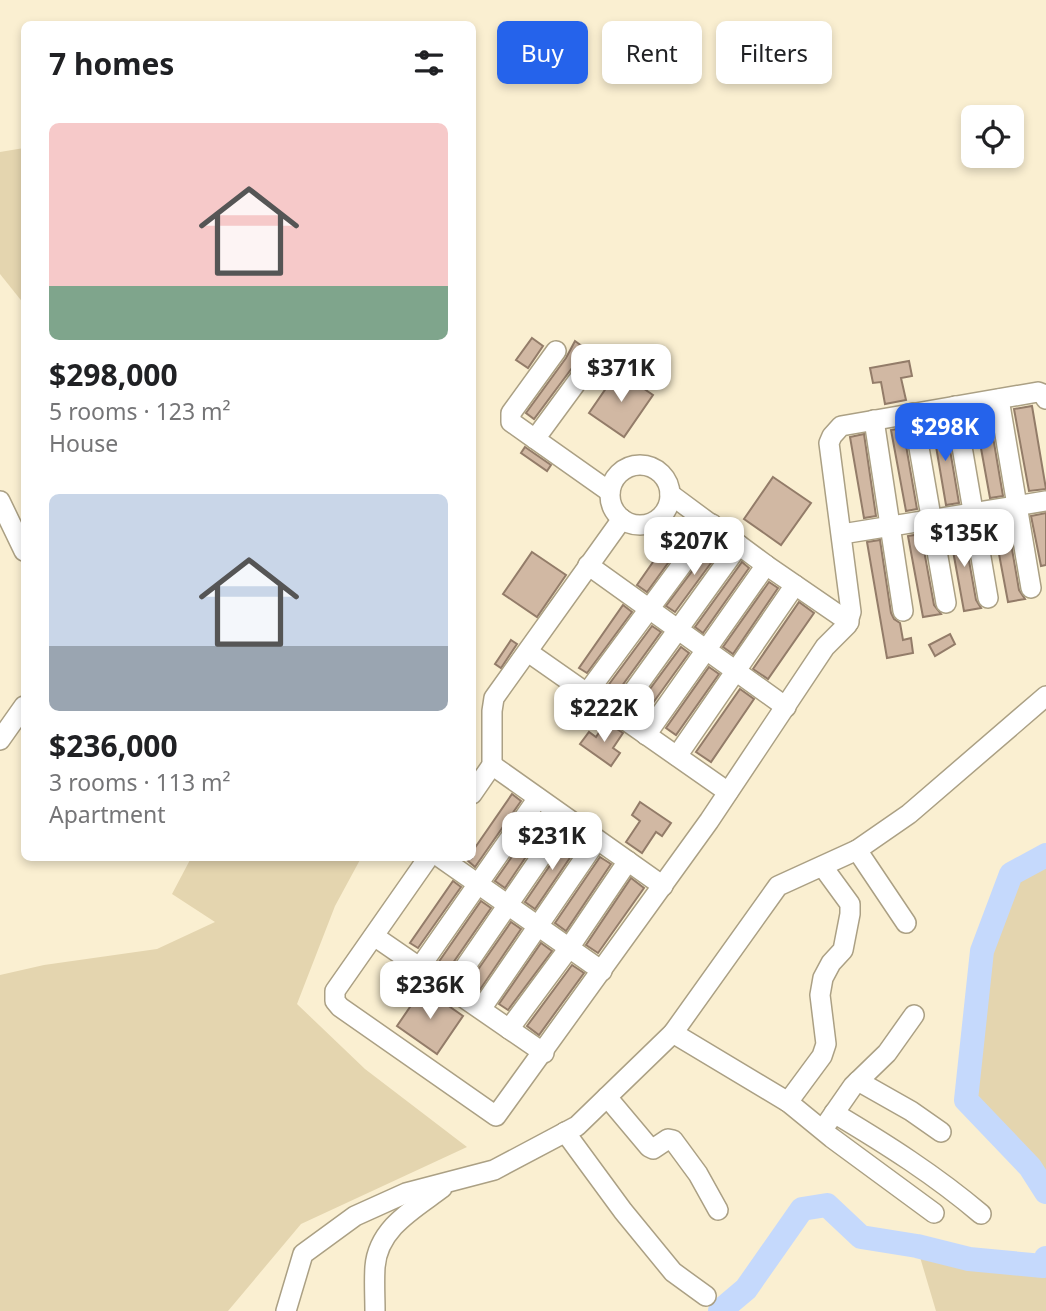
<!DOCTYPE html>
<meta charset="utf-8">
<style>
body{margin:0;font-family:"Noto Sans",sans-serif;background:#f6f6f6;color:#202124;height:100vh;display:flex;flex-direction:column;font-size:26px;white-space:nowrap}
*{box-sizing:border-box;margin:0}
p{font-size:23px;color:#757577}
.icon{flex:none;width:38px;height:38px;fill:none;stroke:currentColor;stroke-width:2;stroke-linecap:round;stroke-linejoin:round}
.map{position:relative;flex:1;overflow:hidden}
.side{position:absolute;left:21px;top:21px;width:455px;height:840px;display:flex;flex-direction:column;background:#fff;border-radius:10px;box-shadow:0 4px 10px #0003}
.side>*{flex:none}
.guide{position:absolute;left:497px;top:21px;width:443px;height:63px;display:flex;gap:14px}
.controls{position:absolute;left:961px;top:105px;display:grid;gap:14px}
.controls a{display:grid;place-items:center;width:63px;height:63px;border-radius:10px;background:#fff;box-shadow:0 4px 10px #0003;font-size:35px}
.price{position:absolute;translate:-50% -60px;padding:0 16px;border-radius:14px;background:#fff;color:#222;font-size:23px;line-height:46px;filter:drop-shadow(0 2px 4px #0008)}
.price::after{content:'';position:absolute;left:50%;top:42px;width:21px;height:16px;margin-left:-10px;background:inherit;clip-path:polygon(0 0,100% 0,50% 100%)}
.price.current{background:#2563eb;color:#fff}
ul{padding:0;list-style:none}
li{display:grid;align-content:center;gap:14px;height:371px;padding:0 28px}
li span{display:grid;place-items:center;height:217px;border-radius:10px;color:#555}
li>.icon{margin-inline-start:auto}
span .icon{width:126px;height:126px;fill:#fffc;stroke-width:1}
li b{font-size:30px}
h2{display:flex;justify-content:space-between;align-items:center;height:84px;padding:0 28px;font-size:30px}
.pill{padding:0 24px;border-radius:10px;background:#fff;box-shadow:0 4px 10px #0003;font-size:24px;line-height:63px}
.pill.current{background:#2563eb;color:#fff}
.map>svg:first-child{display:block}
.green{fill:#e4d5af}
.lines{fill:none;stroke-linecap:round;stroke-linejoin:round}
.river{stroke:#c5d9fc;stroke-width:24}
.building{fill:#d1b8a3;stroke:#937c69;stroke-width:2}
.minor-casing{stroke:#aba084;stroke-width:22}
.minor{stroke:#fff;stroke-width:19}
</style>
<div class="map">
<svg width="1046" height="1311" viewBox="0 0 1046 1311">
<rect width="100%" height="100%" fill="#faefd1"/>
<!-- green -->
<g class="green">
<path d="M24,148V304L0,274V152Z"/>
<path d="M1046,855V1192L1030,1167L966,1100L982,951L1011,874Z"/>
<path d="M191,858H361L335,906L297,1004L365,1069L467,1147L301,1224L228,1311H0V975L44,965L157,949L215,922L172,894Z"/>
<path d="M917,1247L969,1259L1043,1266L1046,1258V1311H936Z"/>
</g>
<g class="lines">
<!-- river -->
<g class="river">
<path d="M1046,855L1011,874L982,951L966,1100L1030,1167L1046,1192"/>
<path d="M720,1311L746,1289L802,1209L827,1205L861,1237L917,1246L969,1259L1043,1266L1046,1258"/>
</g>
</g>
<!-- building -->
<g class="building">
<path d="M532,338L543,346L528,368L516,360Z"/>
<path d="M575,341L590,352L583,363L572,368L534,419L526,413L566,358Z"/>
<path d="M909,361L912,376L901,378L906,400L885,404L881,382L873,383L870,368Z"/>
<path d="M618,371L653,395L624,437L589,413Z"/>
<path d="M1032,406L1046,489L1029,491L1014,409Z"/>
<path d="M989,413L1003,496L990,498L975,415Z"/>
<path d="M945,420L959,503L946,505L932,423Z"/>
<path d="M903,428L917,509L906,511L891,430Z"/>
<path d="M864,434L876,516L864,518L850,437Z"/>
<path d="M525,447L551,465L547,471L521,453Z"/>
<path d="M773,477L811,503L781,545L744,519Z"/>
<path d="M1046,513V565L1041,566L1031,516Z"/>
<path d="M683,519L694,527L647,592L637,585Z"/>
<path d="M1007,520L1019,590L1025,599L1008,602L993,522Z"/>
<path d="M963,527L976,600L981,608L964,611L949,529Z"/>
<path d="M921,534L934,605L941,614L923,617L908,536Z"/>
<path d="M880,540L891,613L894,619L900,623L903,640L911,638L913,653L887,658L867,542Z"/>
<path d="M714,542L722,548L675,612L666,606Z"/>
<path d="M532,552L566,575L537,617L503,594Z"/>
<path d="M742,562L749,568L703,633L695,627Z"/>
<path d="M769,582L778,588L733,654L723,647Z"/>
<path d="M799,602L814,613L768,679L753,669Z"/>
<path d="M623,605L632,612L587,673L579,668Z"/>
<path d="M652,626L661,632L616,694L607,687Z"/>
<path d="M950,634L955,644L935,656L929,645Z"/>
<path d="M511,640L517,644L501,668L495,664Z"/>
<path d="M681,647L689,653L645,714L636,708Z"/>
<path d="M709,667L719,674L676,735L666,728Z"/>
<path d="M740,689L754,699L711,762L696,752Z"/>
<path d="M606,722L623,733L613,748L620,753L611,766L580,744L589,732L596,737Z"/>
<path d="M512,794L521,801L475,867L467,860L472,858V852Z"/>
<path d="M640,802L671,823L662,836L656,832L642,853L626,842L640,821L632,815Z"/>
<path d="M541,815L550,821L505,888L495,881Z"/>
<path d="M570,836L580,843L535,909L525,902Z"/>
<path d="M600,857L611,864L566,931L555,923Z"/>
<path d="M631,878L644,888L598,953L586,945Z"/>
<path d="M453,881L461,887L418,948L410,943Z"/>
<path d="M481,901L491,908L448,970L438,963Z"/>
<path d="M511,922L521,929L479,991L468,984Z"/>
<path d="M541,943L552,951L508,1010L499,1004Z"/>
<path d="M572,965L584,973L539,1035L527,1026Z"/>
<path d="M423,988L463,1016L437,1054L397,1026Z"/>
</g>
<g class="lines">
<defs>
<g id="minor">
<path d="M582,375L535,439L610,492"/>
<path d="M999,399L1031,588"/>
<path d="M955,406L988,598"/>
<path d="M913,413L946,603"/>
<path d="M874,420L903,611"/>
<path d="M535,439L511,422V413L556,351"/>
<circle cx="640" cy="495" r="30"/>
<path d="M670,494L766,565L849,622"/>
<path d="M0,501L24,551"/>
<path d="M842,534L1046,501"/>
<path d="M588,565L786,707"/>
<path d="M528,652L728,792"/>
<path d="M587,693L712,524"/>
<path d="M617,714L739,545"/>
<path d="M646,735L766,565"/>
<path d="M0,740L24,706"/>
<path d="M677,756L795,585"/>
<path d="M492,765L663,886"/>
<path d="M472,794L492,765V711L494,698L622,519"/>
<path d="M857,850L906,923"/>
<path d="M428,858L335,991V1001L340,1007L496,1116L709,821L825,647L847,625L851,612L829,443L832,436L841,426L1038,392L1043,394L1046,399"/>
<path d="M441,858L602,971"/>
<path d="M374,936L544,1053"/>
<path d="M420,967L538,798"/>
<path d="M450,989L567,819"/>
<path d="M481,1009L597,840"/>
<path d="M509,1029L569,948L628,861"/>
<path d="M673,1033L788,1102L832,1138L934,1213"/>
<path d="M858,1081L911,1111L941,1132"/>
<path d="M607,1097L649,1147L653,1149L668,1139L673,1140L698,1174L718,1210"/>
<path d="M788,1102L822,1056L826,1044L820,995L823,978L831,963L843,950L850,914V904L823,867"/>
<path d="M834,1113C886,1144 935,1175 981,1214"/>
<path d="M828,1122L853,1086L887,1053L914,1015"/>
<path d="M565,1132L623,1211L673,1272L706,1296"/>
<path d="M286,1311L303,1254L355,1216L406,1193L494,1170L577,1126L673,1033L778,886L857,850L909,814L1046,696"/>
<path d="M375,1311C375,1297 374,1282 375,1267C378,1228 414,1209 442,1188"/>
</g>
</defs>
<!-- minor casing -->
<use href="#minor" class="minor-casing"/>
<!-- minor -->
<use href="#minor" class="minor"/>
</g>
</svg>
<div class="controls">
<a><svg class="icon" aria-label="locate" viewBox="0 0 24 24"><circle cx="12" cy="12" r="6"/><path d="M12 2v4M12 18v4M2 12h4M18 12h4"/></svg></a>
</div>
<b class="price" style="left:621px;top:404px">$371K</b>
<b class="price current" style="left:945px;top:463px">$298K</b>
<b class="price" style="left:964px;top:569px">$135K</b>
<b class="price" style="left:694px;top:577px">$207K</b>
<b class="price" style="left:604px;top:744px">$222K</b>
<b class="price" style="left:552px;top:872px">$231K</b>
<b class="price" style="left:430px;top:1021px">$236K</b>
<div class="guide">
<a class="pill current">Buy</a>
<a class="pill">Rent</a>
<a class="pill">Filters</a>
</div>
<section class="side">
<h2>7 homes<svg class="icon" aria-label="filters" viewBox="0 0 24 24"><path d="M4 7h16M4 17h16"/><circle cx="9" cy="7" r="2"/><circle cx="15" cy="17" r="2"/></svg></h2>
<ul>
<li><span style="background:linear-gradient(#f6c9c9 75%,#7fa58c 0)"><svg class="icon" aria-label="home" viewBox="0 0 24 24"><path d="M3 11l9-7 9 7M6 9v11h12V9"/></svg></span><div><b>$298,000</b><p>5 rooms · 123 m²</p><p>House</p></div></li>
<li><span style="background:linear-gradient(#c9d6e8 70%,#9aa5b1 0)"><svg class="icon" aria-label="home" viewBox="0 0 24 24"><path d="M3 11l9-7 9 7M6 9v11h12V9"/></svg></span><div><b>$236,000</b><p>3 rooms · 113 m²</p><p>Apartment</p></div></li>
</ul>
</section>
</div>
